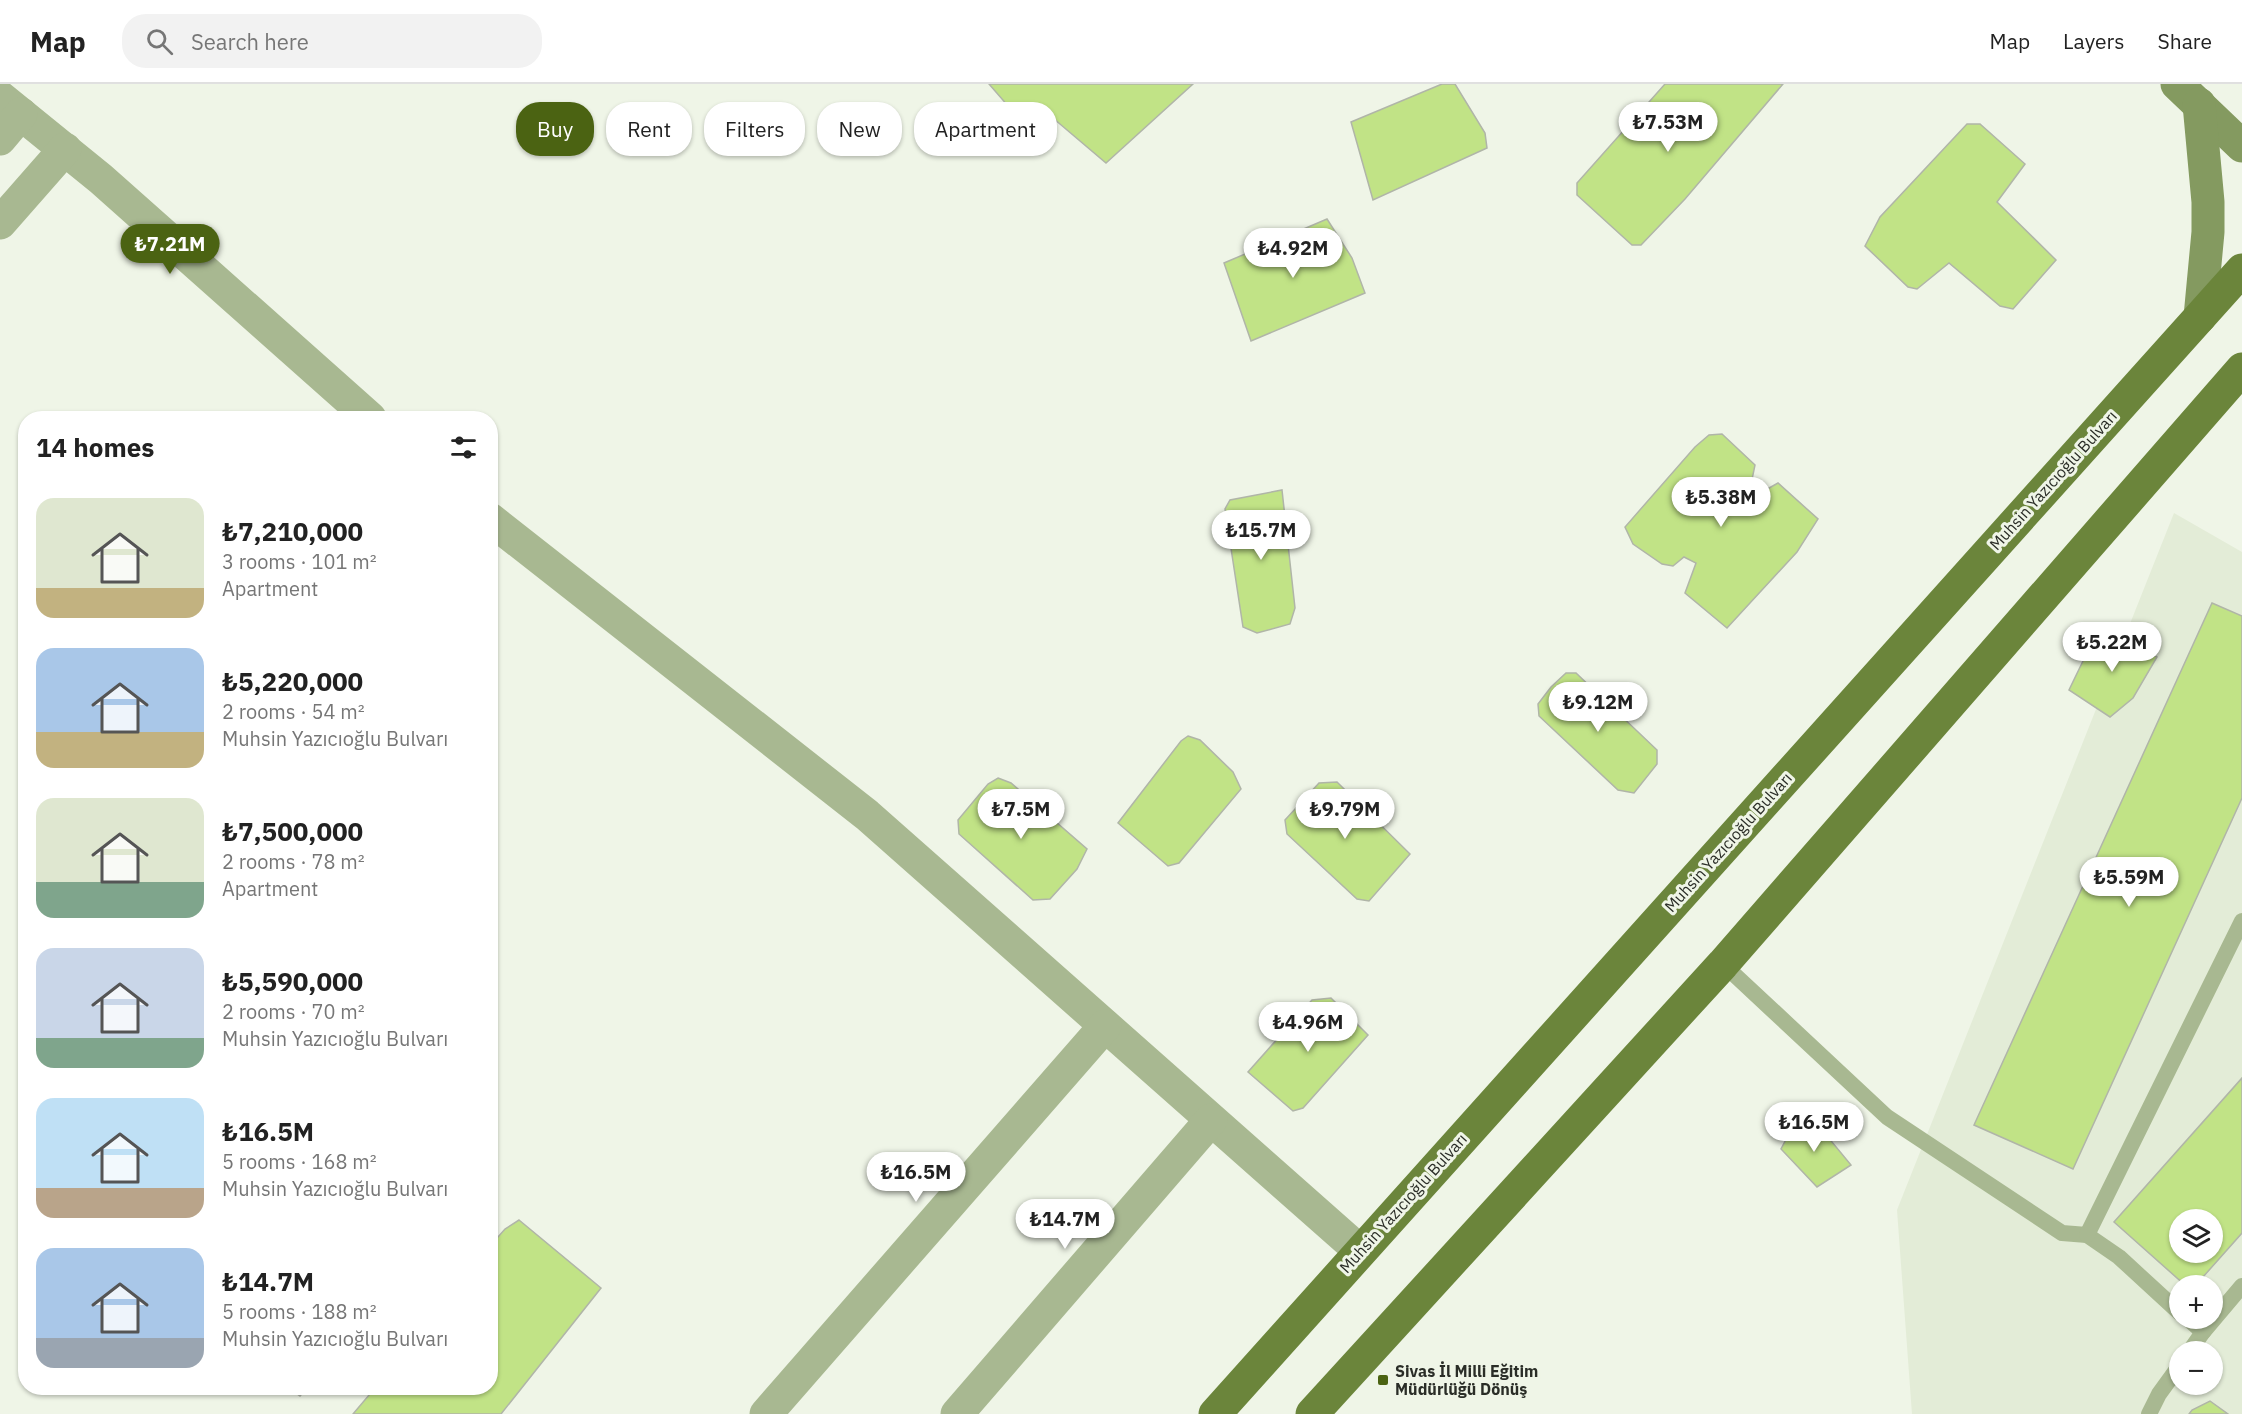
<!DOCTYPE html>
<meta charset="utf-8">
<style>
body{margin:0;font-family:"IBM Plex Sans",sans-serif;background:#f2f2f2;color:#222;height:100vh;display:flex;flex-direction:column;font-size:22px;white-space:nowrap}
*{box-sizing:border-box;margin:0}
p{font-size:20px;color:#767676}
.icon{flex:none;width:33px;height:33px;fill:none;stroke:currentColor;stroke-width:2;stroke-linecap:round;stroke-linejoin:round}
.map{position:relative;flex:1;overflow:hidden}
.side{position:absolute;left:18px;top:327px;width:480px;height:984px;display:flex;flex-direction:column;background:#fff;border-radius:24px;box-shadow:0 2px 4px #0004}
.side>*{flex:none}
.hud{position:absolute;left:516px;top:18px;width:570px;height:54px;display:flex;gap:12px}
.buttons{position:absolute;left:2169px;top:1125px;display:grid;gap:12px}
.buttons a{display:grid;place-items:center;width:54px;height:54px;border-radius:50%;background:#fff;box-shadow:0 2px 4px #0004;font-size:30px}
.price{position:absolute;translate:-50% -51px;padding:0 14px;border-radius:21px;background:#fff;color:#222;font-size:20px;line-height:39px;filter:drop-shadow(0 2px 3px #0008)}
.price::after{content:'';position:absolute;left:50%;top:36px;width:18px;height:14px;margin-left:-9px;background:inherit;clip-path:polygon(0 0,100% 0,50% 100%)}
.price.selected{background:#4b6312;color:#fff}
ul{padding:0;list-style:none}
li{display:flex;align-items:center;gap:18px;height:150px;padding:0 18px}
li span{display:grid;place-items:center;flex:none;width:168px;height:120px;border-radius:18px;color:#555}
li>.icon{margin-inline-start:auto}
span .icon{width:72px;height:72px;fill:#fffc;stroke-width:1}
li b{font-size:26px}
h2{display:flex;justify-content:space-between;align-items:center;height:72px;padding:0 18px;font-size:26px}
.chip{padding:0 21px;border-radius:24px;background:#fff;box-shadow:0 2px 4px #0004;font-size:21px;line-height:54px}
.chip.selected{background:#4b6312;color:#fff}
header{display:flex;align-items:center;gap:36px;box-sizing:border-box;height:84px;padding:0 30px;background:#fff;border-bottom:2px solid #e0e0e0}
header strong{font-size:28px}
nav{display:flex;gap:33px;margin-inline-start:auto;font-size:21px}
.search{width:420px;height:54px;background:#f2f2f2;display:flex;align-items:center;gap:15px;box-sizing:border-box;padding:0 21px;border-radius:24px;color:#767676;font-size:22px}
.map>svg:first-child{display:block}
.built{fill:#e3ecd7;fill-rule:evenodd}
.building{fill:#c1e386;stroke:#b0b5a8;stroke-width:1.5;fill-rule:evenodd}
.lines{fill:none;stroke-linecap:round;stroke-linejoin:round}
.lane{stroke:#a8b891;stroke-width:16}
.street{stroke:#a8b891;stroke-width:33}
.secondary{stroke:#849a60;stroke-width:33}
.primary{stroke:#6b853b;stroke-width:33}
.poi-dot{fill:#4b6312;stroke:#eff5e7;stroke-width:2}
.labels{text-anchor:middle;stroke-width:6;stroke-linejoin:round;paint-order:stroke}
.street-label{font-size:16px;fill:#2a2d27;stroke:#eff5e7}
.poi-label{font-size:16px;font-weight:bold;fill:#2a2d27;stroke:#eff5e7;text-anchor:start}
</style>
<header>
<strong>Map</strong>
<div class="search"><svg class="icon" aria-label="search" viewBox="0 0 24 24"><circle cx="10" cy="10" r="6"/><path d="M15 15l6 6"/></svg>Search here</div>
<nav><a>Map</a><a>Layers</a><a>Share</a></nav>
</header>
<div class="map">
<svg width="2242" height="1330" viewBox="0 0 2242 1330">
<rect width="100%" height="100%" fill="#eff5e7"/>
<!-- built -->
<path class="built" d="M2174,429L2242,468V1330H1912L1897,1126ZM2180,1136H2212V1168H2180ZM2180,1202H2212V1234H2180ZM2180,1268H2212V1300H2180Z"/>
<!-- building -->
<g class="building">
<path d="M989,0H1193L1106,79L1047,29L1027,37L1015,30Z"/>
<path d="M1442,0H1455L1485,49L1487,64L1373,116L1351,38Z"/>
<path d="M1665,0H1783L1685,115L1641,161H1632L1577,111V99Z"/>
<path d="M1967,40H1980L2025,80L1997,118L2056,176L2013,225L2000,222L1949,179L1917,205L1908,203L1865,162L1880,133Z"/>
<path d="M1327,135L1352,174L1365,209L1251,257L1224,179Z"/>
<path d="M1722,350L1755,381L1750,405L1755,412L1778,399L1818,435L1797,468L1727,544L1685,509L1696,479L1684,473L1673,482L1662,480L1633,460L1625,443L1695,363L1709,351Z"/>
<path d="M1282,406L1295,524L1290,540L1257,549L1243,543L1225,425L1230,416Z"/>
<path d="M2212,519L2242,532V714L2073,1085L1974,1041Z"/>
<path d="M2111,544L2157,573L2133,614L2110,633L2069,606L2085,573Z"/>
<path d="M1566,589H1576L1657,666V680L1634,709L1618,706L1539,632L1538,620L1551,603Z"/>
<path d="M1188,652L1200,656L1233,688L1241,705L1179,779L1168,782L1118,739L1181,657Z"/>
<path d="M998,694L1011,699L1087,765L1077,785L1050,815L1033,816L959,750L958,736L988,700Z"/>
<path d="M1337,698L1410,770L1369,817L1357,815L1287,750L1285,736L1319,699Z"/>
<path d="M1331,914L1368,951L1303,1024L1293,1027L1248,988L1312,916Z"/>
<path d="M2242,994V1149L2195,1202H2186L2114,1138ZM2180,1136H2212V1168H2180Z"/>
<path d="M1813,1035L1851,1081L1817,1103L1781,1065L1790,1048Z"/>
<path d="M519,1136L601,1204L501,1330H353L375,1304H490V1162L505,1145Z"/>
<path d="M289,1304H307L300,1312Z"/>
<path d="M2210,1317L2228,1330H2189L2192,1326Z"/>
</g>
<g class="lines">
<!-- lane -->
<g class="lane">
<path d="M1723,880L1887,1033L2062,1149L2087,1151L2119,1173L2180,1229"/>
<path d="M2087,1151L2242,837"/>
<path d="M2187,1234L2203,1248"/>
<path d="M2189,1268L2203,1248L2242,1202"/>
<path d="M2149,1330L2159,1310L2180,1281"/>
</g>
<!-- street -->
<g class="street">
<path d="M0,13L101,95L370,334"/>
<path d="M0,55L21,30"/>
<path d="M0,139L65,65"/>
<path d="M490,435L867,731L1360,1167"/>
<path d="M766,1330L1105,942"/>
<path d="M957,1330L1211,1036"/>
</g>
<!-- secondary -->
<g class="secondary">
<path d="M2177,0L2242,62"/>
<path d="M2199,20L2208,118V148L2200,233"/>
</g>
<!-- primary -->
<g class="primary">
<path d="M1215,1330L2242,186"/>
<path d="M1312,1330L1723,880L2242,285"/>
</g>
</g>
<!-- markers -->
<rect class="poi-dot" x="1377" y="1290" width="12" height="12" rx="3"/>
<g class="labels">
<!-- street labels -->
<g class="street-label">
<text transform="translate(2053 396) rotate(-48)" y="6">Muhsin Yazıcıoğlu Bulvarı</text>
<text transform="translate(1728 758) rotate(-48)" y="6">Muhsin Yazıcıoğlu Bulvarı</text>
<text transform="translate(1403 1119) rotate(-48)" y="6">Muhsin Yazıcıoğlu Bulvarı</text>
</g>
<!-- poi labels -->
<g class="poi-label">
<text x="1395" y="1293">Sivas İl Milli Eğitim<tspan x="1395" dy="18">Müdürlüğü Dönüş</tspan></text>
</g>
</g>
</svg>
<div class="buttons">
<a><svg class="icon" aria-label="layers" viewBox="0 0 24 24"><path d="M12 4l9 5-9 5-9-5zM3 14l9 5 9-5"/></svg></a>
<a>+</a>
<a>−</a>
</div>
<b class="price" style="left:1668px;top:69px">₺7.53M</b>
<b class="price selected" style="left:170px;top:191px">₺7.21M</b>
<b class="price" style="left:1293px;top:195px">₺4.92M</b>
<b class="price" style="left:1721px;top:444px">₺5.38M</b>
<b class="price" style="left:1261px;top:477px">₺15.7M</b>
<b class="price" style="left:2112px;top:589px">₺5.22M</b>
<b class="price" style="left:1598px;top:649px">₺9.12M</b>
<b class="price" style="left:1021px;top:756px">₺7.5M</b>
<b class="price" style="left:1345px;top:756px">₺9.79M</b>
<b class="price" style="left:2129px;top:824px">₺5.59M</b>
<b class="price" style="left:1308px;top:969px">₺4.96M</b>
<b class="price" style="left:1814px;top:1069px">₺16.5M</b>
<b class="price" style="left:916px;top:1119px">₺16.5M</b>
<b class="price" style="left:1065px;top:1166px">₺14.7M</b>
<div class="hud">
<a class="chip selected">Buy</a>
<a class="chip">Rent</a>
<a class="chip">Filters</a>
<a class="chip">New</a>
<a class="chip">Apartment</a>
</div>
<section class="side">
<h2>14 homes<svg class="icon" aria-label="filters" viewBox="0 0 24 24"><path d="M4 7h16M4 17h16"/><circle cx="9" cy="7" r="2"/><circle cx="15" cy="17" r="2"/></svg></h2>
<ul>
<li><span style="background:linear-gradient(#dfe7d0 75%,#c2b280 0)"><svg class="icon" aria-label="home" viewBox="0 0 24 24"><path d="M3 11l9-7 9 7M6 9v11h12V9"/></svg></span><div><b>₺7,210,000</b><p>3 rooms · 101 m²</p><p>Apartment</p></div></li>
<li><span style="background:linear-gradient(#a9c7e8 70%,#c2b280 0)"><svg class="icon" aria-label="home" viewBox="0 0 24 24"><path d="M3 11l9-7 9 7M6 9v11h12V9"/></svg></span><div><b>₺5,220,000</b><p>2 rooms · 54 m²</p><p>Muhsin Yazıcıoğlu Bulvarı</p></div></li>
<li><span style="background:linear-gradient(#dfe7d0 70%,#7fa58c 0)"><svg class="icon" aria-label="home" viewBox="0 0 24 24"><path d="M3 11l9-7 9 7M6 9v11h12V9"/></svg></span><div><b>₺7,500,000</b><p>2 rooms · 78 m²</p><p>Apartment</p></div></li>
<li><span style="background:linear-gradient(#c9d6e8 75%,#7fa58c 0)"><svg class="icon" aria-label="home" viewBox="0 0 24 24"><path d="M3 11l9-7 9 7M6 9v11h12V9"/></svg></span><div><b>₺5,590,000</b><p>2 rooms · 70 m²</p><p>Muhsin Yazıcıoğlu Bulvarı</p></div></li>
<li><span style="background:linear-gradient(#bfe0f5 75%,#b9a48a 0)"><svg class="icon" aria-label="home" viewBox="0 0 24 24"><path d="M3 11l9-7 9 7M6 9v11h12V9"/></svg></span><div><b>₺16.5M</b><p>5 rooms · 168 m²</p><p>Muhsin Yazıcıoğlu Bulvarı</p></div></li>
<li><span style="background:linear-gradient(#a9c7e8 75%,#9aa5b1 0)"><svg class="icon" aria-label="home" viewBox="0 0 24 24"><path d="M3 11l9-7 9 7M6 9v11h12V9"/></svg></span><div><b>₺14.7M</b><p>5 rooms · 188 m²</p><p>Muhsin Yazıcıoğlu Bulvarı</p></div></li>
</ul>
</section>
</div>
